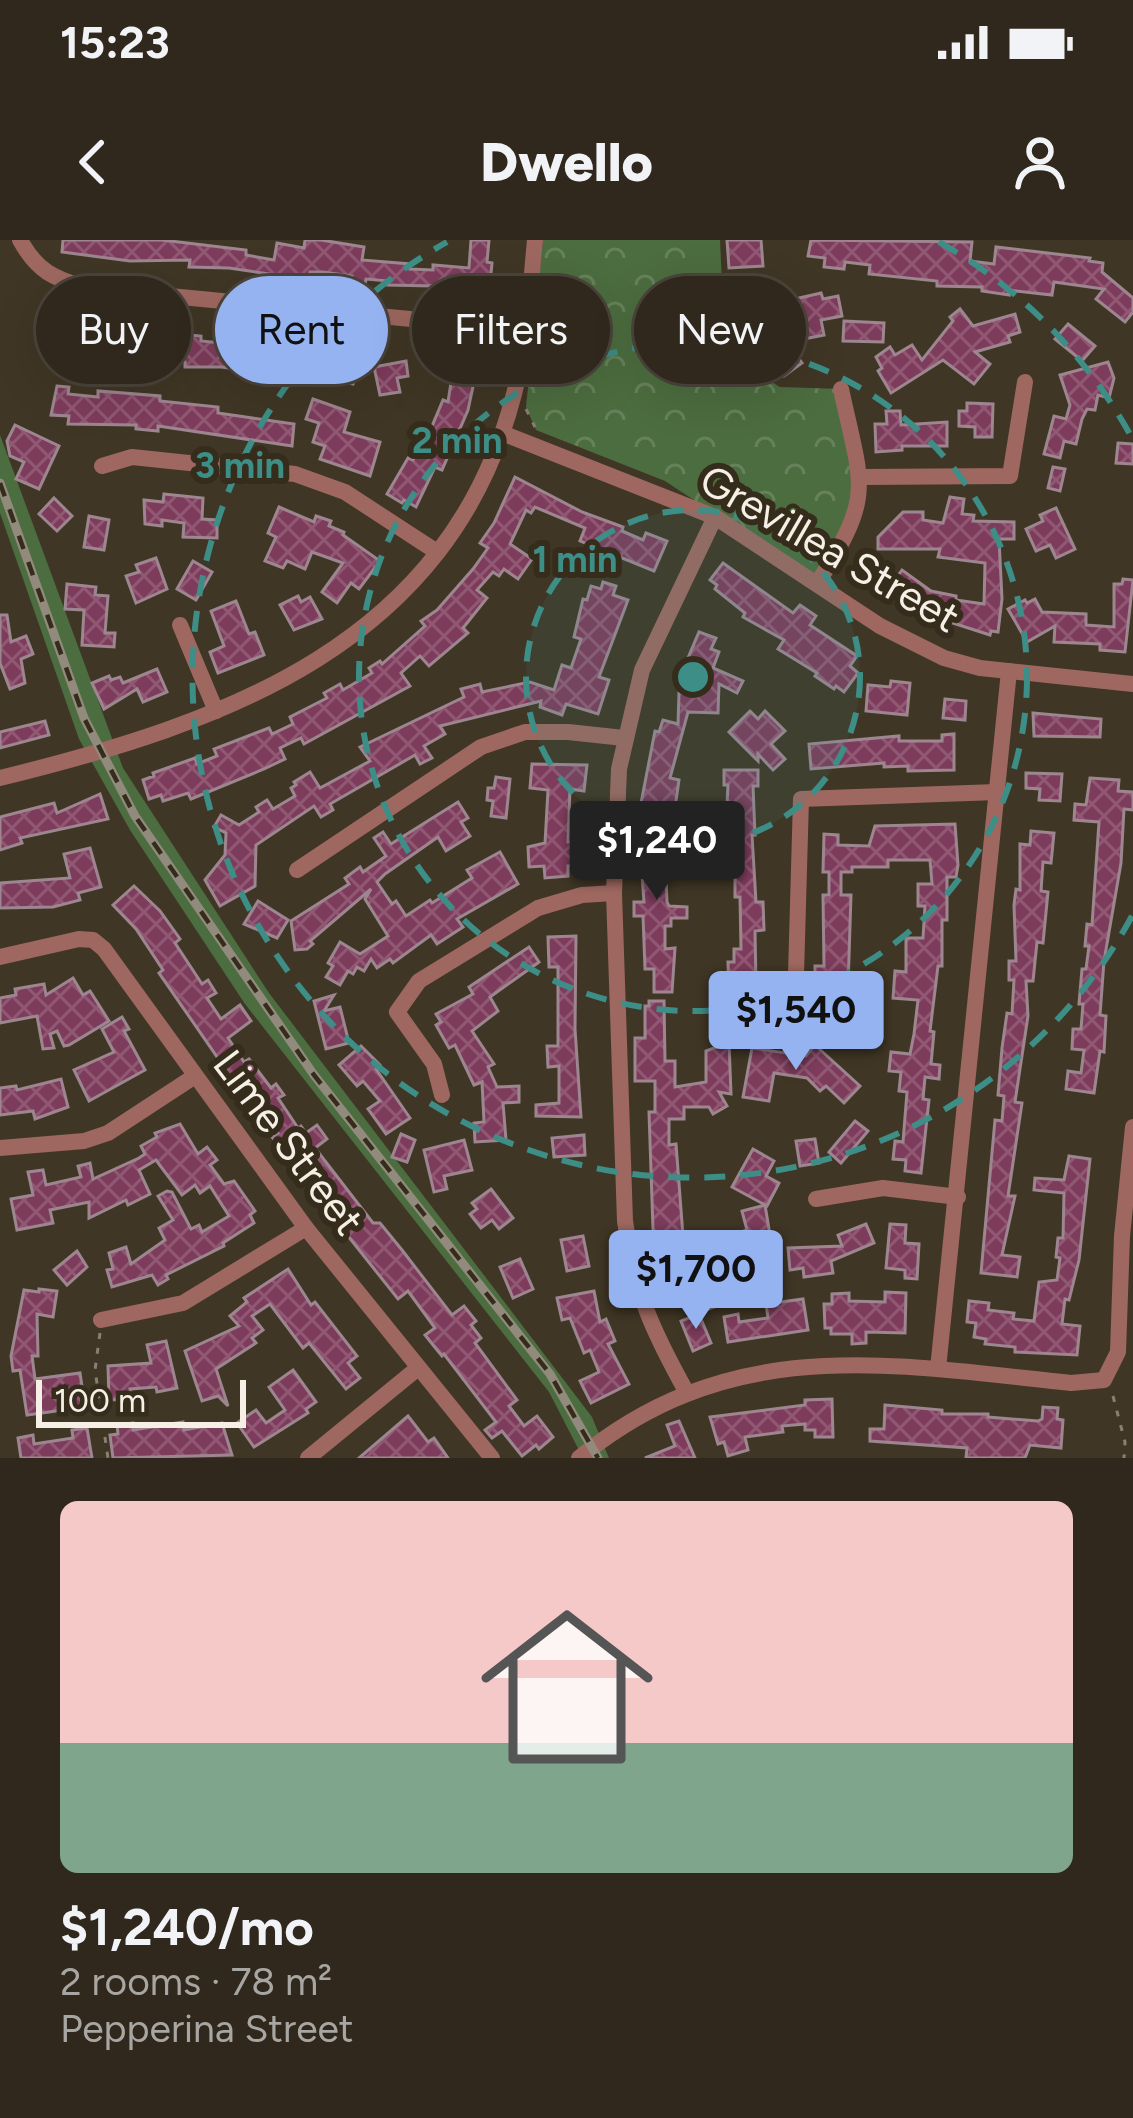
<!DOCTYPE html>
<meta charset="utf-8">
<style>
body{margin:0;font-family:Figtree,sans-serif;background:#383025;color:#f1f3f6;height:100vh;display:flex;flex-direction:column;font-size:45px;white-space:nowrap}
*{box-sizing:border-box;margin:0}
p{font-size:39px;color:#a8a6a3}
.icon{flex:none;width:66px;height:66px;fill:none;stroke:currentColor;stroke-width:2;stroke-linecap:round;stroke-linejoin:round}
.map{position:relative;height:1218px;overflow:hidden}
.drawer{display:flex;flex-direction:column;background:#30281c;flex:1}
.drawer>*{flex:none}
.hud{position:absolute;left:36px;top:36px;width:1062px;height:108px;display:flex;gap:24px}
.scale{position:absolute;left:36px;bottom:30px;width:210px;box-sizing:border-box;padding-left:12px;border:6px solid #f5efe5;border-top:0;font-size:33px;line-height:42px;white-space:nowrap;color:#f5efe5;-webkit-text-stroke:9px #352c1c;paint-order:stroke}
.price{position:absolute;translate:-50% -102px;padding:0 27px;border-radius:12px;background:#95b2f1;color:#111;font-size:39px;line-height:78px;filter:drop-shadow(0 3px 6px #0008)}
.price::after{content:'';position:absolute;left:50%;top:72px;width:36px;height:27px;margin-left:-18px;background:inherit;clip-path:polygon(0 0,100% 0,50% 100%)}
.price.active{background:#222;color:#fff}
ul{padding:0;list-style:none}
li{display:grid;align-content:center;gap:24px;height:636px;padding:0 60px}
li span{display:grid;place-items:center;height:372px;border-radius:18px;color:#555}
li>.icon{margin-inline-start:auto}
span .icon{width:216px;height:216px;fill:#fffc;stroke-width:1}
li b{font-size:51px}
.pill{padding:0 42px;border-radius:54px;background:#30281c;box-shadow:0 12px 48px #0002,0 0 0 3px #4b443b;font-size:42px;line-height:108px}
.pill.active{background:#95b2f1;color:#111}
.status{display:flex;justify-content:space-between;align-items:center;height:84px;padding:0 60px;background:#30281c;direction:ltr}
.status svg{height:33px;fill:currentColor}
header{display:flex;justify-content:space-between;align-items:center;height:156px;padding:0 60px;background:#30281c;font-size:54px;font-weight:800}
.map>svg:first-child{display:block}
.forest{fill:url(#forest-crowns)}
.green{fill:#4c6d3f}
.building{fill:url(#building-cross-hatch);stroke:#9d868f;stroke-width:3}
.lines{fill:none;stroke-linecap:round;stroke-linejoin:round}
.path{stroke:#888072;stroke-width:3;stroke-dasharray:6 9;stroke-linecap:butt}
.minor{stroke:#9e6860;stroke-width:16}
.rail-casing{stroke:#928a7c;stroke-width:9}
.rail{stroke:#352c1c;stroke-width:4.5;stroke-dasharray:14;stroke-linecap:butt}
.ring{fill:none;stroke:#3d8e86;stroke-width:6;stroke-dasharray:21 15}
.labels{text-anchor:middle;stroke-width:12;stroke-linejoin:round;paint-order:stroke}
.street-label{font-size:42px;fill:#f5efe5;stroke:#352c1c}
.centre{fill:#3d8e86;stroke:#352c1c;stroke-width:6}
.ring-label{font-size:36px;text-anchor:middle;font-weight:bold;fill:#3d8e86;stroke:#352c1c;stroke-width:12;stroke-linejoin:round;paint-order:stroke}
</style>
<div class="status"><b>15:23</b><svg viewBox="0 0 49 12"><path d="M0 12V9h3v3zM5 12V6h3v6zM10 12V3h3v9zM15 12V0h3v12zM26 1h20v11H26zM47 4h2v5h-2z"/></svg></div>
<header><svg class="icon" aria-label="back" viewBox="0 0 24 24"><path d="M15 5l-7 7 7 7"/></svg>Dwello<svg class="icon" aria-label="person" viewBox="0 0 24 24"><circle cx="12" cy="8" r="4"/><path d="M4 21q1-7 8-7t8 7"/></svg></header>
<div class="map">
<svg width="1133" height="1218" viewBox="0 0 1133 1218">
<defs>
<pattern id="forest-crowns" width="20" height="18" patternUnits="userSpaceOnUse" patternTransform="scale(3)"><rect width="20" height="18" fill="#4c6d3f"/><path d="M2 6a3 3 0 1 1 6 0M12 15a3 3 0 1 1 6 0" fill="none" stroke="#66825b"/></pattern>
<pattern id="building-cross-hatch" width="8" height="8" patternUnits="userSpaceOnUse" patternTransform="scale(3)"><rect width="8" height="8" fill="#7e3c5c"/><path d="M0 0l8 8M0 8l8-8" fill="none" stroke="#915873"/></pattern>
</defs>
<rect width="100%" height="100%" fill="#403625"/>
<!-- forest -->
<path class="forest" d="M543,0H720L723,67L749,128L780,147L841,149L861,237L823,345L665,241L536,190L526,167Z"/>
<!-- green -->
<path class="green" d="M0,195L123,528L269,753L592,1177L609,1218H583L549,1152L245,764L130,590L79,499L0,273Z"/>
<!-- building -->
<g class="building">
<path d="M63,0H162L246,10V15L274,20L277,3L304,8L305,0H321L364,7L362,20L410,24V29L433,30V25L469,28L471,0H489L487,22L492,23L488,65L467,63V56L432,53L433,46L388,45L389,41L366,39L365,45L351,43L352,36L323,32H310L309,40L229,28L189,27L190,20L130,21L62,12Z"/>
<path d="M727,0H761L763,26L729,28Z"/>
<path d="M811,0L972,2L970,21L994,24L996,7L1090,18L1089,21L1103,23L1102,32L1133,58V72L1125,82L1096,59L1104,49L1054,42L1052,55L1008,50L1009,55L982,51V47L937,46V41L869,34L870,25L845,22L844,29L824,27L825,18L808,16Z"/>
<path d="M821,53L823,59L838,56L842,76L821,80L824,95L804,99L795,59Z"/>
<path d="M769,64L799,104L792,109L802,123L784,136L745,82Z"/>
<path d="M960,69L973,86L1015,74L1020,92L1008,96L1010,102L975,112L990,124L974,144L943,120L891,153L878,131L882,128L876,117L890,107L895,115L912,105L922,120L953,81L950,77Z"/>
<path d="M52,78L80,81L78,91L103,94L104,87L116,88V93H166L167,80L181,81L179,94L201,96V101L231,104L232,99L247,101L246,107L272,111L273,102L313,106L346,114L344,124L357,126L353,144L310,136L309,142L279,138V135L221,127H185V122L155,117L115,115L114,124L90,122L88,134L71,132L73,114L57,112L59,99L50,98Z"/>
<path d="M844,81L884,83L883,102L843,101Z"/>
<path d="M1068,84L1095,106L1082,121L1055,99Z"/>
<path d="M455,117L478,123L468,170L442,230L435,227L416,267L404,260L402,263L387,254L408,218L413,220L427,198L443,160L448,162Z"/>
<path d="M406,121L408,136L397,138L400,152L380,155L374,127Z"/>
<path d="M1108,122L1114,138L1109,158L1098,155L1095,170L1087,169L1082,179L1076,204L1064,201L1060,218L1044,214L1054,176L1066,179L1070,165L1060,135Z"/>
<path d="M57,146L69,147L68,154L98,157V151L160,156V161L218,167V173L294,184L292,206L158,186V191L136,189V185L68,184L69,176L51,175Z"/>
<path d="M313,159L350,172L344,192L380,202L370,236L320,219L325,206L313,202L319,183L306,179Z"/>
<path d="M967,163L993,164L992,197H975V187L959,186V171H967Z"/>
<path d="M886,171H900L901,185L947,182V206H902V210L876,212L875,184H887Z"/>
<path d="M15,185L59,206L39,249L16,239L24,222L10,216L7,201Z"/>
<path d="M1118,203L1133,204V224L1116,223Z"/>
<path d="M1053,227L1065,229L1060,251L1048,248Z"/>
<path d="M515,237L582,272L623,287L622,291L643,300L646,293L667,301L654,331L580,301L585,288L535,267L531,273L526,270L510,304L532,319L518,339L504,329L499,336L493,332L477,350L487,358L463,388L468,393L429,426L420,416L401,433L410,446L304,504L301,498L280,508L285,519L264,529L191,559L188,553L163,561L161,555L149,559L143,540L154,536L153,533L195,518L197,524L217,516L214,509L269,488L272,494L293,484L290,477L327,458L324,453L340,444L343,450L372,433L369,428L380,421L382,424L425,386L421,381L437,370L473,329L488,308L480,303L494,283Z"/>
<path d="M164,254L203,258L202,279L217,280V298L183,297L184,283L162,280V286L145,284L144,260L163,262Z"/>
<path d="M950,257L964,259L962,274L974,275L973,281L1014,282V299H999L1002,359L998,392L991,391L990,395L906,368L867,342L879,324L897,337L902,330L931,351L956,356V360L984,364L985,323L938,317L940,309H878V297L903,272H923V280L943,283Z"/>
<path d="M54,258L72,276L57,291L39,274Z"/>
<path d="M279,267L314,282L316,276L331,281L329,286L344,292L343,295L380,321L359,349L351,343L337,363L322,352L343,323L312,312L305,329L287,321L283,328L265,321L276,297L268,293Z"/>
<path d="M1056,268L1075,309L1056,318L1050,305L1036,311L1026,289L1043,281L1040,275Z"/>
<path d="M89,276L109,280L104,310L84,307Z"/>
<path d="M156,318L167,349L136,363L126,336L139,332L136,325Z"/>
<path d="M193,321L212,332L196,360L177,349Z"/>
<path d="M723,323L793,373L800,365L816,376L810,385L857,416L850,426L858,433L844,452L836,446L834,449L815,436L817,433L778,409L784,400L743,377L745,373L715,349L717,345L710,340Z"/>
<path d="M1123,339L1133,340L1125,412L1100,410V404L1054,402L1055,386L1027,402L1008,369L1025,360L1027,363L1035,359L1042,372L1086,374V385L1114,387V344H1122Z"/>
<path d="M603,342L616,346L613,355L628,360L599,437L609,440L598,474L566,464L562,475L540,467L541,461L440,486L445,494L424,506L432,518L420,524L415,515L330,564L333,570L321,577L314,566L256,605L255,646L220,666L205,640L225,615L226,593L214,587L221,575L239,585L259,572L256,567L267,560L273,569L295,556L291,548L296,545L294,542L310,532L320,548L370,521L360,507L464,457L461,449L480,444L482,452L530,442L554,450L562,425L571,428L581,399L574,397L583,359L587,360L591,346L601,349Z"/>
<path d="M67,344L96,347L95,355L108,356L105,393H115L114,407L82,405L84,370L65,369Z"/>
<path d="M298,356L301,362L310,357L322,379L294,390L280,365Z"/>
<path d="M236,361L249,394L255,392L264,415L218,433L210,412L224,406L211,371Z"/>
<path d="M0,375H7L11,402L26,396L33,414L21,419L25,443L10,449L0,423Z"/>
<path d="M699,392L716,398L711,409L719,412L713,428L743,441L737,453L719,444L718,473L688,472L670,538L679,540L675,568L641,563L655,491L659,492L663,480L678,484L679,453H687L688,434L682,432Z"/>
<path d="M157,429L167,452L143,462L137,449L104,469L92,443L109,436L111,440L120,437L123,443Z"/>
<path d="M891,441L910,443L907,475L866,471L868,445L890,447Z"/>
<path d="M945,459L966,461L965,480L943,478Z"/>
<path d="M750,471L758,479L765,471L785,491L771,504L785,519L773,530L758,514V521L729,492Z"/>
<path d="M1033,473L1101,479L1100,497L1034,496Z"/>
<path d="M45,481L49,495L0,508V492Z"/>
<path d="M954,494V530L908,531V526L884,527V523L811,529L809,504L899,496V501H942V495Z"/>
<path d="M532,524L587,525L584,551L570,549L568,602H575L577,626H568V636L545,638L544,626L529,627L528,607L545,603L548,550L530,548Z"/>
<path d="M724,530H758V546H753L755,595H752L756,662H763L764,690L755,691L756,744H741V767H747V784H739V795H721L722,761H729L728,722H734V709H741L740,657H735V634H740V609L731,610L730,602H725L728,545H724Z"/>
<path d="M1026,533L1062,534L1060,561L1039,560L1040,549L1026,548Z"/>
<path d="M496,537L510,539L506,578L491,576L493,561L487,560L488,548H494Z"/>
<path d="M1090,538L1119,540L1118,551L1133,552V570L1124,569L1121,623L1104,721L1100,775L1106,776L1104,812L1100,811L1094,853L1066,849L1068,831L1081,833L1084,810L1072,809L1073,789H1081L1083,764H1079L1082,729H1086L1089,706H1085L1087,684L1092,685L1099,582L1074,580L1075,564L1086,565Z"/>
<path d="M100,554L108,579L20,598L22,603L0,610V577L54,563L57,573Z"/>
<path d="M458,562L468,578L461,582L470,596L446,611L438,597L385,634L377,642L392,664L396,661L406,676L430,660L432,663L472,638L467,630L500,612L518,644L457,679L463,687L437,704L431,695L393,723L390,719L377,728L371,719L364,731L357,727L353,734L348,731L340,745L326,737L333,726L328,723L340,702L360,714L388,696L365,659L371,649L310,701L313,704L307,709L295,710L291,681L349,644L345,638L360,627L363,632L386,616L374,598L383,592L391,604Z"/>
<path d="M670,580L673,611L665,612L667,662L669,666L687,667V678H671V686H665V709L675,708L672,752H654V729H645L643,676H634V662H644L639,594L646,593L645,582Z"/>
<path d="M955,584L958,625L956,637H947V680H942V726H938L930,791L934,792L931,824L940,825L939,839L925,837L923,859L929,860L921,933L905,931L906,920L893,919L895,901L903,902L907,852L899,851L901,832L889,831L891,812L910,814L914,794L918,760L893,758L895,731L906,732V698H923L925,666H918V644H932L930,620H888V627H852V632H841V655H851L848,748L859,749V766L828,765L829,744L815,743V726H824L823,655H829V632H823L824,594L838,595V605L869,606L875,586Z"/>
<path d="M1031,591L1054,593L1051,623L1043,622L1041,651L1048,652L1043,703L1037,702L1033,741H1026L1028,776L1015,862L1022,863L1008,956H1015L1002,1015L1020,1017L1017,1037L981,1033L995,880L1002,881L1004,856L998,855L1002,808L1007,773L1012,774L1014,740H1009V721H1016L1014,665L1016,649L1020,650V604L1030,605Z"/>
<path d="M90,608L101,647L78,653L80,660L53,667L0,668V643L70,638L64,614Z"/>
<path d="M134,646L160,671L180,699L175,703L202,744L208,740L216,753L207,758L221,779L240,765L251,781L228,798L244,822L249,819L271,848L276,844L284,855L278,858L298,888L301,886L306,893L317,885L327,899L315,908L373,983H380L402,1010L452,1075L464,1066L476,1081L471,1085L481,1098L475,1103L517,1160L509,1166L524,1186L537,1176L553,1197L539,1209L536,1205L522,1216L502,1191L492,1198L485,1190L496,1182L444,1114L442,1116L425,1095L435,1088L408,1051L398,1059L321,962L298,931L311,922L297,903L283,913L272,897L278,893L252,855L247,858L231,837L159,733L163,730L136,689L113,665Z"/>
<path d="M258,661L288,680L277,698L244,684Z"/>
<path d="M576,696L575,789L581,877L536,876V865L559,863V826L548,827L547,806H558V727H549L548,697Z"/>
<path d="M529,707L539,722L490,757L498,771L472,791L494,824L488,827L497,847L519,846V862L503,863L506,900L475,902L474,883L484,882L482,842L474,845L455,805L449,808L436,785L441,782L436,774L473,754L469,747Z"/>
<path d="M73,738L83,755L90,751L109,781L69,805L64,806L57,791L50,794L54,808L43,809L37,776L0,783V758L16,755L15,749L44,744L46,755Z"/>
<path d="M334,755L324,771L340,767L349,803L326,809L314,761Z"/>
<path d="M649,761H664L665,821H675V847L706,842V811L729,802L731,854L719,852L727,866L713,874L709,867H684V879H669V905L676,904L683,996L679,998L687,1028L699,1025L714,1067L700,1072L692,1051L672,1058L653,989L649,872H655V841H635V798H645V766H649Z"/>
<path d="M122,777L129,789L124,791L145,830L89,861L74,830L114,812L102,789Z"/>
<path d="M815,805L860,846L844,863L826,846L820,851L807,838L774,833L769,861L743,857L752,808L806,816Z"/>
<path d="M361,806L380,825L376,829L410,878L386,894L368,869L380,861L363,841L357,846L339,825Z"/>
<path d="M61,839L68,867L35,879L33,871L0,875V848L16,846L17,850Z"/>
<path d="M855,881L868,891L841,923L829,912Z"/>
<path d="M180,884L198,914L207,907L217,920L210,925L224,944L234,941L255,971L250,975L254,983L223,1003L224,1006L166,1035L168,1039L158,1045L152,1035L112,1047L107,1030L113,1029L109,1013L126,1007L131,1024L165,1000L159,988L173,980L158,956L167,951L172,952L191,989L199,985L202,992L229,976L210,946L200,953L195,945L182,955L156,920L139,930L150,954L128,965L126,960L89,978V962L50,970L53,983L17,990L11,959L33,955L28,932L43,930L46,945L81,937L78,926L90,923L93,939L139,918L145,914L141,906L157,897L155,893Z"/>
<path d="M401,894L415,900L407,922L392,917Z"/>
<path d="M584,895L585,915L554,917L552,898Z"/>
<path d="M815,899L819,923L800,926L796,901Z"/>
<path d="M464,900L472,930L444,936L447,949L434,952L424,910Z"/>
<path d="M753,909L774,921L766,936L779,943L767,966L732,947Z"/>
<path d="M1069,916L1090,919L1079,1020L1069,1060L1065,1059L1062,1084L1080,1086L1077,1115L1015,1112V1107L985,1104L986,1099L974,1097L976,1083L967,1082L969,1061L989,1063L988,1070L1014,1073L1013,1079L1034,1081L1039,1042L1057,1040L1060,1018L1056,1017L1058,998H1063L1064,953L1034,950L1035,938L1064,940Z"/>
<path d="M491,949L513,978L499,989L492,980L481,988L470,974L477,969L472,963Z"/>
<path d="M765,965L771,1001L745,1007L741,992L747,990L742,971Z"/>
<path d="M866,984L874,1003L831,1021L833,1033L804,1037L803,1028L790,1030L788,1008L842,1006L838,995Z"/>
<path d="M890,984L906,985L905,1003L919,1004L917,1039L905,1038V1030L886,1028Z"/>
<path d="M583,996L589,1026L567,1031L561,1000Z"/>
<path d="M77,1011L87,1027L67,1045L54,1030Z"/>
<path d="M520,1019L533,1049L513,1058L500,1027Z"/>
<path d="M288,1029L311,1065L315,1062L357,1116L348,1123L360,1138L346,1149L309,1103L303,1108L270,1064L252,1076L263,1090L252,1098L256,1103L216,1129L228,1166L218,1156L202,1161L185,1111L239,1086L230,1076L247,1062L244,1058Z"/>
<path d="M39,1049L57,1051L53,1077L37,1074L38,1116H32L35,1139L80,1133L85,1167L27,1175L20,1130L13,1131L11,1116L24,1050L39,1052Z"/>
<path d="M594,1051L600,1082L606,1079L615,1101L608,1104L629,1144L591,1163L580,1141L599,1132L590,1110L584,1113L570,1078L562,1080L557,1058Z"/>
<path d="M885,1052L906,1053L905,1093L866,1092V1103L852,1104V1094H831V1088H825L824,1064H832V1054L849,1053V1061L885,1062Z"/>
<path d="M803,1059L808,1090L728,1102L724,1077L738,1074L739,1082L768,1078L766,1064Z"/>
<path d="M699,1074L711,1103L693,1111L681,1081Z"/>
<path d="M166,1101L177,1148L157,1152L156,1147L130,1149L131,1159L109,1160L108,1126L151,1123L147,1105Z"/>
<path d="M293,1130L316,1162L306,1169L308,1173L254,1207L237,1183L256,1170L266,1183L285,1170L269,1147Z"/>
<path d="M832,1159L833,1197H815V1190H805V1184L782,1186L783,1192L745,1197L748,1210L728,1216L724,1202L718,1204L710,1177L805,1165V1160Z"/>
<path d="M885,1165L942,1170V1174H988V1177L1038,1181L1042,1179L1043,1167L1058,1168L1057,1179L1063,1180L1061,1208L1030,1205L1025,1218H966L967,1208L870,1201V1189H884Z"/>
<path d="M408,1176L428,1202L434,1198L448,1218H359Z"/>
<path d="M679,1181L695,1218H645L675,1206L667,1185Z"/>
<path d="M183,1182L184,1190L222,1183L232,1215L113,1218L110,1195L118,1194L117,1185L133,1183V1190Z"/>
<path d="M87,1188L92,1218H21L18,1198L33,1195L34,1204L73,1198L72,1190Z"/>
</g>
<g class="lines">
<!-- path -->
<g class="path">
<path d="M526,169L535,187"/>
<path d="M100,1093L95,1130L108,1218"/>
<path d="M1113,1156L1125,1202L1124,1218"/>
</g>
<!-- minor -->
<g class="minor">
<path d="M20,0C37,31 54,39 87,48L526,90"/>
<path d="M502,193L715,277L880,386L944,418L980,428L1133,444"/>
<path d="M102,226L132,217L295,234L345,252L437,312"/>
<path d="M861,237L1010,236L1025,142"/>
<path d="M818,342C875,254 862,247 841,149"/>
<path d="M180,385L216,471"/>
<path d="M0,538C225,483 449,405 514,154C527,104 530,52 535,0"/>
<path d="M297,630L481,507L525,492H568L624,498"/>
<path d="M0,717L79,699L93,700L104,709L306,988L492,1218"/>
<path d="M795,769L801,559L997,552"/>
<path d="M442,855L434,824L397,772L419,741L538,668L582,655L614,653"/>
<path d="M0,908L84,901L108,893L195,836"/>
<path d="M816,959L883,948L958,957"/>
<path d="M101,1080L183,1063L306,988"/>
<path d="M938,1129L1009,431"/>
<path d="M687,1153C651,1088 636,1055 625,981L614,653L619,529L642,430L715,277"/>
<path d="M308,1218L418,1128"/>
<path d="M579,1218C732,1093 890,1124 1071,1143L1104,1140L1118,1112L1122,996L1133,887"/>
</g>
<defs>
<path id="rail" d="M0,243L84,478L135,576L314,835L550,1134L598,1218"/>
</defs>
<!-- rail casing -->
<use href="#rail" class="rail-casing"/>
<!-- rail -->
<use href="#rail" class="rail"/>
</g>
<!-- distance rings -->
<circle cx="693" cy="437" r="167" fill="#3d8e86" fill-opacity=".12"/>
<g class="ring">
<circle cx="693" cy="437" r="167"/>
<circle cx="693" cy="437" r="334"/>
<path d="M1132 676A500 500 0 1 1 447 2M939 2A500 500 0 0 1 1132 198"/>
</g>
<g class="labels">
<!-- street labels -->
<g class="street-label">
<text transform="translate(830 308) rotate(30)" y="15">Grevillea Street</text>
<text transform="translate(289 902) rotate(53)" y="15">Lime Street</text>
</g>
</g>
<circle cx="693" cy="437" r="18" class="centre"/>
<g class="ring-label">
<text x="457" y="213">2 min</text>
<text x="240" y="238">3 min</text>
<text x="575" y="332">1 min</text>
</g>
</svg>
<div class="scale">100 m</div>
<b class="price active" style="left:657px;top:663px">$1,240</b>
<b class="price" style="left:796px;top:833px">$1,540</b>
<b class="price" style="left:696px;top:1092px">$1,700</b>
<div class="hud">
<a class="pill">Buy</a>
<a class="pill active">Rent</a>
<a class="pill">Filters</a>
<a class="pill">New</a>
</div>
</div>
<section class="drawer">
<ul>
<li><span style="background:linear-gradient(#f6c9c9 65%,#7fa58c 0)"><svg class="icon" aria-label="home" viewBox="0 0 24 24"><path d="M3 11l9-7 9 7M6 9v11h12V9"/></svg></span><div><b>$1,240/mo</b><p>2 rooms · 78 m²</p><p>Pepperina Street</p></div></li>
</ul>
</section>
